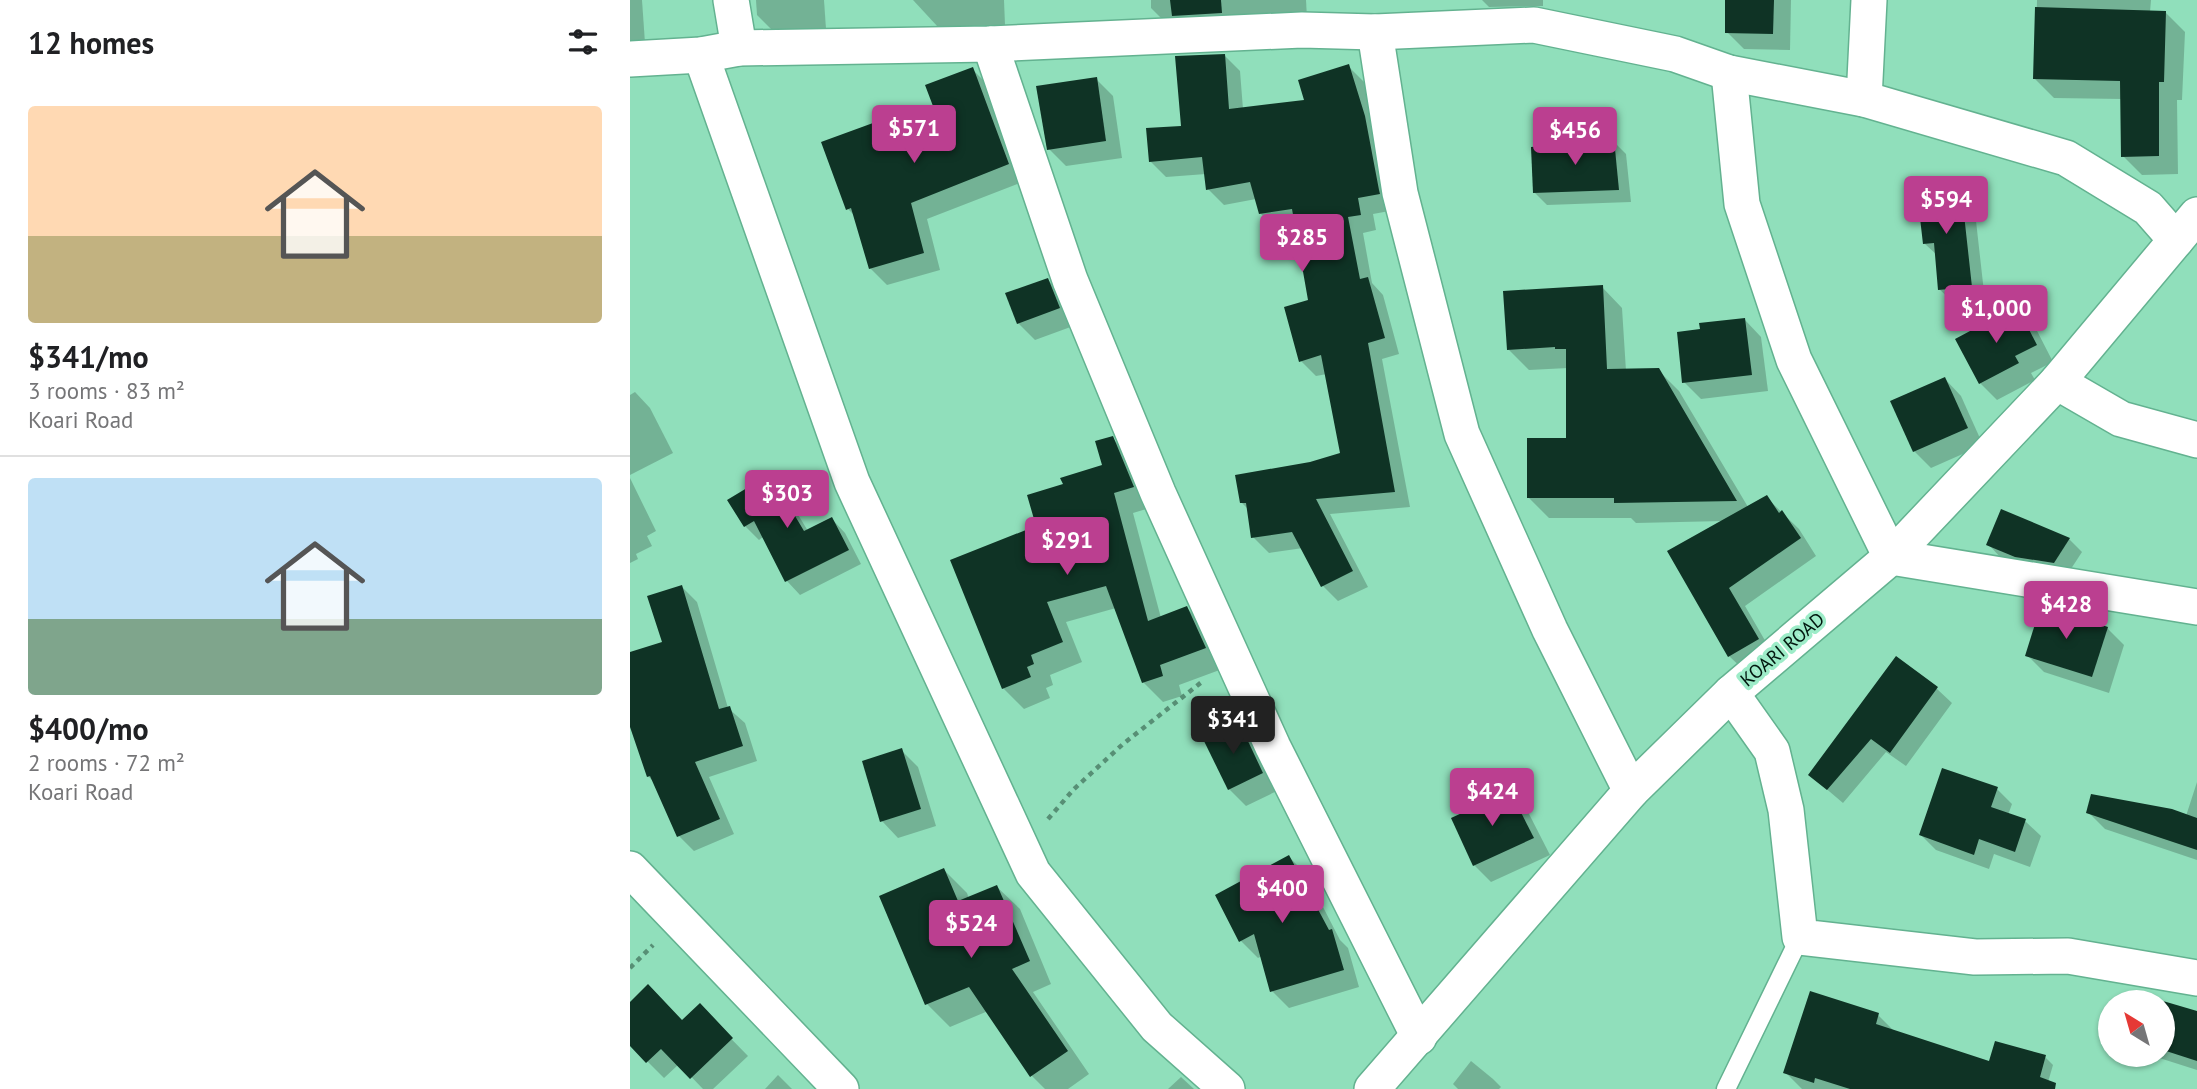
<!DOCTYPE html>
<meta charset="utf-8">
<style>
body{margin:0;font-family:"PT Sans",sans-serif;background:#f2f2f2;color:#202124;height:100vh;display:flex;flex-direction:column;font-size:26px;white-space:nowrap}
*{box-sizing:border-box;margin:0}
p{font-size:23px;color:#757577}
.icon{flex:none;width:38px;height:38px;fill:none;stroke:currentColor;stroke-width:2;stroke-linecap:round;stroke-linejoin:round}
.map{position:relative;flex:1;overflow:hidden}
.drawer{display:flex;flex-direction:column;background:#fff;width:630px}
.drawer>*{flex:none}
.needle{width:46px;rotate:323deg}
.buttons{position:absolute;left:1468px;top:990px;display:grid;gap:14px}
.buttons a{display:grid;place-items:center;width:77px;height:77px;border-radius:50%;background:#fff;box-shadow:0 2px 5px #0004;font-size:35px}
.price{position:absolute;translate:-50% -60px;padding:0 16px;border-radius:7px;background:#bb3f90;color:#fff;font-size:23px;line-height:46px;filter:drop-shadow(0 2px 4px #0008)}
.price::after{content:'';position:absolute;left:50%;top:42px;width:21px;height:16px;margin-left:-10px;background:inherit;clip-path:polygon(0 0,100% 0,50% 100%)}
.price.active{background:#222;color:#fff}
ul{padding:0;list-style:none}
li{display:grid;align-content:center;gap:14px;height:371px;padding:0 28px}
li+li{border-top:2px solid #e0e0e0}
li span{display:grid;place-items:center;height:217px;border-radius:7px;color:#555}
li>.icon{margin-inline-start:auto}
span .icon{width:126px;height:126px;fill:#fffc;stroke-width:1}
li b{font-size:30px}
h2{display:flex;justify-content:space-between;align-items:center;height:84px;padding:0 28px;font-size:30px}
main{display:flex;flex:1;min-height:0}
.map>svg:first-child{display:block}
.shadow{fill:#0003}
.building{fill:#0f3325}
.lines{fill:none;stroke-linecap:round;stroke-linejoin:round}
.service-casing{stroke:#63b290;stroke-width:21}
.minor-casing{stroke:#63b290;stroke-width:38}
.path{stroke:#578f75;stroke-width:4.5;stroke-dasharray:5 5;stroke-linecap:butt}
.service{stroke:#fff;stroke-width:18}
.minor{stroke:#fff;stroke-width:35}
.labels{text-anchor:middle;stroke-width:7;stroke-linejoin:round;paint-order:stroke}
.street-label{font-size:19px;fill:#01170e;stroke:#9decc8}
</style>
<main>
<section class="drawer">
<h2>12 homes<svg class="icon" aria-label="filters" viewBox="0 0 24 24"><path d="M4 7h16M4 17h16"/><circle cx="9" cy="7" r="2"/><circle cx="15" cy="17" r="2"/></svg></h2>
<ul>
<li><span style="background:linear-gradient(#ffd9b3 60%,#c2b280 0)"><svg class="icon" aria-label="home" viewBox="0 0 24 24"><path d="M3 11l9-7 9 7M6 9v11h12V9"/></svg></span><div><b>$341/mo</b><p>3 rooms · 83 m²</p><p>Koari Road</p></div></li>
<li><span style="background:linear-gradient(#bfe0f5 65%,#7fa58c 0)"><svg class="icon" aria-label="home" viewBox="0 0 24 24"><path d="M3 11l9-7 9 7M6 9v11h12V9"/></svg></span><div><b>$400/mo</b><p>2 rooms · 72 m²</p><p>Koari Road</p></div></li>
</ul>
</section>
<div class="map">
<svg width="1567" height="1089" viewBox="0 0 1567 1089">
<rect width="100%" height="100%" fill="#90dfbb"/>
<!-- shadow -->
<g class="shadow">
<path d="M0,0H12L15,43L0,45Z"/>
<path d="M126,0H194L196,29L144,32L127,15Z"/>
<path d="M283,0H374L375,25L308,27Z"/>
<path d="M521,0H676L678,35L545,32L521,8Z"/>
<path d="M852,0H913V6L859,7Z"/>
<path d="M1097,0H1161L1160,50L1114,49L1097,32Z"/>
<path d="M1407,0H1521L1520,12L1536,13L1555,32L1552,100H1547L1548,174L1512,175L1493,156L1492,99L1424,98L1405,79Z"/>
<path d="M594,55L610,71L613,109L676,101L718,66L734,82L750,133L765,210L743,214L746,230L733,233L742,283L753,295L769,354L752,359L780,507L700,514L738,587L708,601L693,586L673,548L639,553L623,537L619,510L612,503L680,464L712,454L697,374L686,376L671,361L680,302L666,226L646,229L630,213L626,199L594,205L578,189L576,174L536,177L520,161L553,127Z"/>
<path d="M342,69L359,86L395,181L297,219L310,270L257,285L240,268L225,216L218,209L243,125L253,136L308,115Z"/>
<path d="M466,79L483,96L492,158L436,166L419,149Z"/>
<path d="M983,141L996,154L1001,202L917,205L904,192Z"/>
<path d="M1330,189L1344,203L1355,301L1324,303L1309,289L1307,255L1295,244Z"/>
<path d="M418,280L434,297L446,325L405,340L388,323Z"/>
<path d="M972,287L992,308L996,371L1028,370L1049,391L1118,507L1136,497L1169,529L1186,556L1115,606L1144,656L1116,672L1099,656L1094,521L1006,523L1001,518H919L899,498L938,440V368L899,370L879,350Z"/>
<path d="M1387,309L1404,325L1423,362L1401,373L1405,380L1367,400L1350,383Z"/>
<path d="M1115,320L1131,337L1138,391L1071,399L1054,382Z"/>
<path d="M1315,379L1331,396L1353,445L1301,468L1284,451Z"/>
<path d="M5,392L20,408L43,453L0,475V395Z"/>
<path d="M482,438L502,458L523,507L503,513L531,618L557,608L577,629L595,668L549,685L552,696L533,702L513,682L486,608L436,622L452,662L420,675L423,685L416,688L420,698L394,709L373,688L408,527L435,486L474,466Z"/>
<path d="M140,476L153,490L178,531L202,519L215,533L231,564L170,595L157,581L134,536L129,540L115,526Z"/>
<path d="M0,478L26,531L17,536L22,546L6,554L8,559L0,563Z"/>
<path d="M1372,511L1439,539L1452,552L1437,575L1371,558L1359,545Z"/>
<path d="M52,587L67,602L98,708L115,723L127,761L79,777L104,834L64,851L49,836L25,783L18,776L0,721V654L34,643Z"/>
<path d="M1477,628L1494,645L1479,693L1414,672L1397,655Z"/>
<path d="M1266,659L1307,689L1322,703L1276,766L1256,752L1213,803L1180,775Z"/>
<path d="M609,724L626,741L649,790L616,806L599,789Z"/>
<path d="M271,750L288,767L306,826L268,838L252,821Z"/>
<path d="M1567,782V860L1475,829L1458,812L1556,816Z"/>
<path d="M1367,789L1382,804L1378,815L1395,821L1411,836L1400,867L1364,854L1359,869L1306,850L1291,835Z"/>
<path d="M880,793L897,810L920,855L861,882L844,865Z"/>
<path d="M659,857L676,874L710,940L718,948L729,987L659,1008L642,991L632,956L628,958L611,941Z"/>
<path d="M314,870L337,893L339,899L367,887L390,909L421,984L403,992L459,1074L438,1089H415L402,1076L358,1011L320,1027L297,1004L251,897Z"/>
<path d="M1513,997L1533,1003H1512Z"/>
<path d="M1533,1003L1567,1013V1070L1520,1055H1533Z"/>
<path d="M0,1004L52,1022L69,1006L118,1056L83,1089H73L49,1064L34,1078L0,1044Z"/>
<path d="M1248,1015L1265,1032L1357,1076L1415,1057L1423,1065L1416,1089H1172L1155,1072Z"/>
<path d="M841,1061L863,1079L871,1087L869,1089H828L823,1084Z"/>
<path d="M148,1075L162,1089H135Z"/>
<path d="M551,1077L564,1089H538Z"/>
</g>
<!-- building -->
<g class="building">
<path d="M540,0H591L592,13L542,16Z"/>
<path d="M1095,0H1144L1143,34L1095,33Z"/>
<path d="M1405,7L1536,11L1534,82H1529V156L1491,157L1490,81L1403,79Z"/>
<path d="M595,54L599,109L674,100L668,80L719,64L735,116L749,190L750,194L728,198L731,215L718,217L730,279L738,277L755,338L738,343L765,492L686,499L723,571L691,587L662,532L621,538L616,503H610L605,475L680,462L710,453L691,355L669,362L654,307L678,300L662,209L629,214L620,182L576,190L572,157L519,162L516,128L551,126L545,56Z"/>
<path d="M343,67L379,164L281,203L294,253L239,269L221,208L216,210L191,142L243,123L248,136L306,114L295,85Z"/>
<path d="M467,77L476,141L417,150L406,86Z"/>
<path d="M984,139L989,190L903,193L901,147Z"/>
<path d="M1331,187L1342,287L1308,290L1304,243L1293,244L1287,192Z"/>
<path d="M418,278L430,308L387,324L375,293Z"/>
<path d="M973,285L977,369L1029,368L1107,501L984,503V498H897V438H936V349H925V347L877,350L873,291Z"/>
<path d="M1387,306L1407,345L1385,356L1389,363L1349,384L1325,339Z"/>
<path d="M1115,318L1122,375L1052,383L1047,332L1070,329L1069,323Z"/>
<path d="M1315,377L1338,428L1283,452L1260,401Z"/>
<path d="M483,436L504,487L484,493L518,621L557,606L576,648L530,665L533,676L512,683L476,586L417,602L433,642L401,655L404,664L397,667L401,677L372,689L320,560L406,526L397,495L433,484L430,478L472,465L465,441Z"/>
<path d="M140,474L174,531L202,517L219,550L155,582L124,521L114,527L97,500Z"/>
<path d="M1137,495L1149,513L1152,510L1171,538L1099,588L1129,639L1098,657L1037,551Z"/>
<path d="M1371,509L1440,538L1424,563L1385,557L1356,545Z"/>
<path d="M52,585L89,709L100,706L113,746L65,762L90,819L47,837L20,776L17,777L0,727V652L32,642L17,596Z"/>
<path d="M1411,605L1478,627L1462,677L1395,656Z"/>
<path d="M1266,656L1308,687L1260,753L1241,739L1197,790L1178,775Z"/>
<path d="M609,722L633,773L598,790L573,739Z"/>
<path d="M272,748L291,809L250,822L232,761Z"/>
<path d="M1312,768L1368,787L1361,807L1396,819L1385,852L1349,839L1344,855L1289,835Z"/>
<path d="M880,791L904,838L843,866L821,818Z"/>
<path d="M1461,794L1542,809L1567,818V850L1456,813Z"/>
<path d="M659,855L699,930L702,929L714,970L640,992L624,934L609,942L585,895Z"/>
<path d="M314,868L328,901L367,885L400,961L382,969L438,1051L400,1077L339,987L295,1005L249,896Z"/>
<path d="M18,984L52,1020L70,1003L103,1038L60,1079L31,1049L16,1063L0,1046V1002Z"/>
<path d="M1180,991L1249,1013L1246,1024L1359,1061L1365,1041L1416,1055L1410,1077L1426,1083L1425,1089H1220L1185,1078L1184,1083L1153,1073Z"/>
<path d="M1533,1001L1567,1011V1061L1533,1050Z"/>
</g>
<g class="lines">
<defs>
<path id="service" d="M1096,1089L1170,937"/>
<g id="minor">
<path d="M101,0L109,48"/>
<path d="M745,32L770,193L832,434L920,630L1001,791"/>
<path d="M360,44L440,280L528,493L643,747L789,1037"/>
<path d="M71,55L222,482L403,873L527,1027L597,1089"/>
<path d="M0,59L71,55L109,48L360,44L672,30L745,32L904,25L1045,54L1099,73L1234,99L1436,158L1518,208L1546,240"/>
<path d="M1099,73L1112,204L1164,360L1261,557L1567,607"/>
<path d="M1234,99L1239,0"/>
<path d="M1427,382L1491,419L1567,440"/>
<path d="M1101,693L1142,751L1156,810L1170,937L1345,957L1438,956L1567,978"/>
<path d="M0,869L211,1089"/>
<path d="M742,1089L1001,791L1101,693L1261,557L1427,382L1567,215"/>
</g>
</defs>
<!-- service casing -->
<use href="#service" class="service-casing"/>
<!-- minor casing -->
<use href="#minor" class="minor-casing"/>
<!-- path -->
<g class="path">
<path d="M418,819L444,789L493,744L573,681"/>
<path d="M0,968L23,945"/>
</g>
<!-- service -->
<use href="#service" class="service"/>
<!-- minor -->
<use href="#minor" class="minor"/>
</g>
<g class="labels">
<!-- street labels -->
<g class="street-label">
<text transform="translate(1152 649) rotate(-40)" y="7">KOARI ROAD</text>
</g>
</g>
</svg>
<div class="buttons">
<a><svg class="needle" viewBox="-14 -14 28 28"><path d="M0-13l5 13h-10z" fill="#e53935"/><path d="M0 13l5-13h-10z" fill="#757577"/></svg></a>
</div>
<b class="price" style="left:284px;top:165px">$571</b>
<b class="price" style="left:945px;top:167px">$456</b>
<b class="price" style="left:1316px;top:236px">$594</b>
<b class="price" style="left:672px;top:274px">$285</b>
<b class="price" style="left:1366px;top:345px">$1,000</b>
<b class="price" style="left:157px;top:530px">$303</b>
<b class="price" style="left:437px;top:577px">$291</b>
<b class="price" style="left:1436px;top:641px">$428</b>
<b class="price active" style="left:603px;top:756px">$341</b>
<b class="price" style="left:862px;top:828px">$424</b>
<b class="price" style="left:652px;top:925px">$400</b>
<b class="price" style="left:341px;top:960px">$524</b>
</div>
</main>
